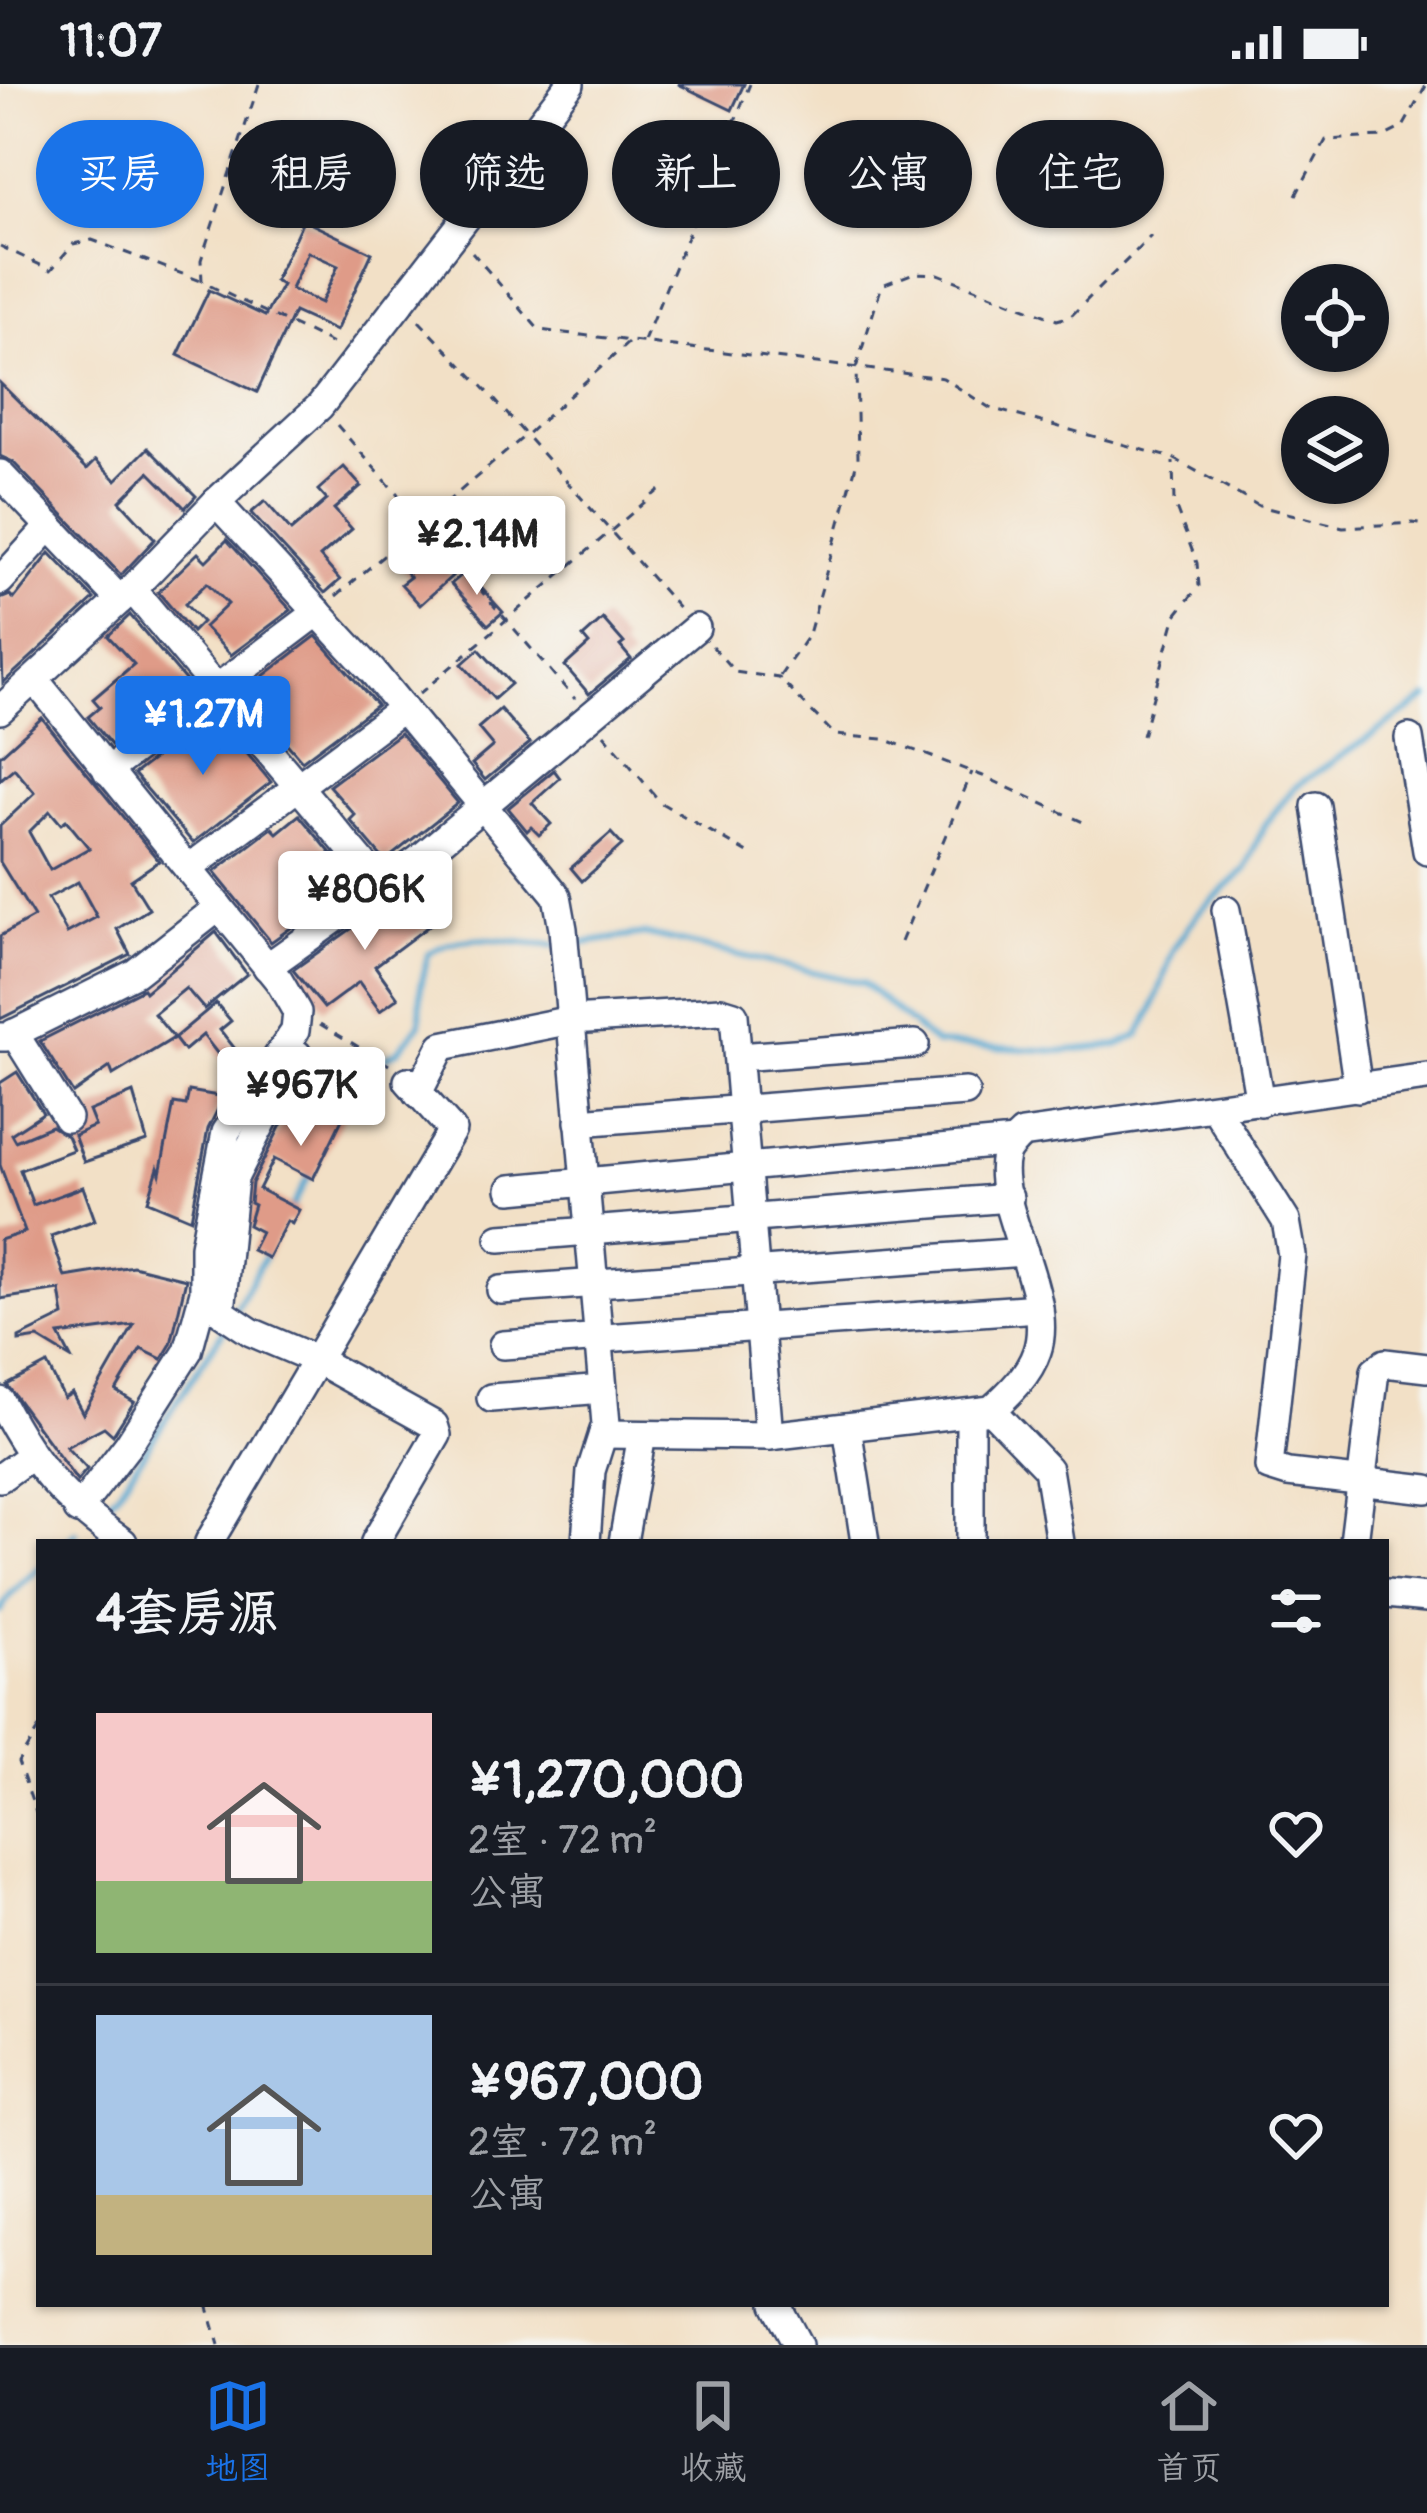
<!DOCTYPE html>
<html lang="zh">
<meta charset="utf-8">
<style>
body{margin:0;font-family:Pangolin,"LXGW WenKai TC",sans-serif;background:#20242c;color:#f1f3f6;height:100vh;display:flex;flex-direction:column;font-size:45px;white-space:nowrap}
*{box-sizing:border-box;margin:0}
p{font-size:39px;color:#9ea1a6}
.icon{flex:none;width:66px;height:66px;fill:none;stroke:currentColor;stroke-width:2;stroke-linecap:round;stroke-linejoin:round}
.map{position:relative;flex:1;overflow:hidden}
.side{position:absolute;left:36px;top:1455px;width:1353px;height:768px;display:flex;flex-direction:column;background:#171b24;border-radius:0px;box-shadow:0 3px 9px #0004}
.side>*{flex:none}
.hud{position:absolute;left:36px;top:36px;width:1356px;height:108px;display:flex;gap:24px}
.fabs{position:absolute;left:1281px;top:180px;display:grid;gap:24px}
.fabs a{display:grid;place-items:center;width:108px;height:108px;border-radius:50%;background:#171b24;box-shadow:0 3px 9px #0004;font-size:60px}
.price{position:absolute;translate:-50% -102px;padding:0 27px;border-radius:12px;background:#fff;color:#222;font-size:39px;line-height:78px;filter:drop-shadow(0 3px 6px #0008)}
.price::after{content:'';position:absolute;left:50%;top:72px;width:36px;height:27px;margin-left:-18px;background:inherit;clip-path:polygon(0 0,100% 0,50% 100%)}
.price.active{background:#1a73e8;color:#fff}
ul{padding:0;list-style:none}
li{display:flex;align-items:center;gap:36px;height:300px;padding:0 60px}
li+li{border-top:3px solid #363941}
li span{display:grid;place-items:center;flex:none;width:336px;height:240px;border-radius:0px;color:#555}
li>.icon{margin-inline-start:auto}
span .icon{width:144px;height:144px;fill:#fffc;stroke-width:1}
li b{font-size:51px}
h2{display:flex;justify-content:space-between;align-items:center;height:144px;padding:0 60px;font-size:51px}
.tag{padding:0 42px;border-radius:54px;background:#171b24;box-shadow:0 3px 9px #0004;font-size:42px;line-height:108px}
.tag.active{background:#1a73e8;color:#fff}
.status{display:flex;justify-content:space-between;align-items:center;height:84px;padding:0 60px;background:#171b24;direction:ltr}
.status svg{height:33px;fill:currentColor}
.tabs{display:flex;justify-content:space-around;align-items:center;height:168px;border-top:3px solid #363941;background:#171b24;font-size:33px;color:#9ea1a6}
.tabs a{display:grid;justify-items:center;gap:6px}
.tabs .active{color:#1a73e8}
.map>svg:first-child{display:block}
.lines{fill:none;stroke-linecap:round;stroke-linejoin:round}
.stream{stroke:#55a7d0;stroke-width:6}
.building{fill:#df9b88;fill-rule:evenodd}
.minor-casing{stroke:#3b4a6e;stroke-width:32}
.path{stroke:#3b4a6e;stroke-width:3;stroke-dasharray:9 9;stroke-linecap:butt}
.minor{stroke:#fff;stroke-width:27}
</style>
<div class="status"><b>11:07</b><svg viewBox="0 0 49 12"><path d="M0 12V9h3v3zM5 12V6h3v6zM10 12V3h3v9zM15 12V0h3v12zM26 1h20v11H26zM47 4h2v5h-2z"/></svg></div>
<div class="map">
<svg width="1427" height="2261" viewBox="0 0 1427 2261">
<rect width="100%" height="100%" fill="#f6f6f2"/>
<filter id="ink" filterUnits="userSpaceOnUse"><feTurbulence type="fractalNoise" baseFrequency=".00833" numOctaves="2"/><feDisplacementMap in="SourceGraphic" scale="24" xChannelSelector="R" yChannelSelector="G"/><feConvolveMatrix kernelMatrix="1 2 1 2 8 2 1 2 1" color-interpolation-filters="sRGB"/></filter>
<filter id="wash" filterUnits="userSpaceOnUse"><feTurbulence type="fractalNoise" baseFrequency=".004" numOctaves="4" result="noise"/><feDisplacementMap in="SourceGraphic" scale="48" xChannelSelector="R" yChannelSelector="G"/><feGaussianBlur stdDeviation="2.7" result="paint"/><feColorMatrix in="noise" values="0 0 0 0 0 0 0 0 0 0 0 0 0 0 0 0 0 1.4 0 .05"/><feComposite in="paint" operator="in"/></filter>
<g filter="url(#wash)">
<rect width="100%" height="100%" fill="#f2e0c6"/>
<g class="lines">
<!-- stream -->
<g class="stream">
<path d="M570,861L644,850L863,899L935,960L1059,967L1118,961L1139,951L1153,925L1174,864L1198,829L1246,785L1264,741L1295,703L1427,614"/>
<path d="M351,1017L371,981L398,967L420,940L421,901L428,870C468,844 511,861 556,861"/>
<path d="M290,1127L312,1086"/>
<path d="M234,1227L266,1170"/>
<path d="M101,1426L120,1405L225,1244"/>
<path d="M66,1458L76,1449"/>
<path d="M0,1527L10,1511L39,1484"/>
</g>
</g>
<g id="blocks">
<!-- building -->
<g class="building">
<path d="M678,0H744L732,26Z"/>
<path d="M303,136L372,169L336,247L294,228L257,308L178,271L209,206L265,232L282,201L275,197ZM308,168L338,182L321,219L291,205Z"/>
<path d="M0,299L87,385L96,376L116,396L148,364L196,412L185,424L149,388L120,417L155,455L121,491L13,378L0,372Z"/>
<path d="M344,383L361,402L334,425L352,445L320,473L340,496L325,509L251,429L265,417L291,447L327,416L318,406Z"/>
<path d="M418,452L452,492L420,521L401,500L410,493L393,474Z"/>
<path d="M227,456L291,526L231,571L204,543L228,520L207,499L185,520L202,538L192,548L158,508L198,469L206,477Z"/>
<path d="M50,469L94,515L3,599L0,515L10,511L14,515Z"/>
<path d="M466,487L503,528L488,541L451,500Z"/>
<path d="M130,531L190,602L111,661L88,633L100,623L93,615L134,580L108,552Z"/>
<path d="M603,535L624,559L620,562L631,575L589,610L565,582L589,560L583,553Z"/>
<path d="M316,552L377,621L302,677L242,608Z"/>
<path d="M479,565L511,600L494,615L462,580Z"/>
<path d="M500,625L530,659L485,696L472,680L493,662L478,644Z"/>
<path d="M213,629L271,698L193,759L134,690Z"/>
<path d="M42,634L159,777L131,796L149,825L117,845L130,870L0,935V852L34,833L0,778V742L35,709L14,684L0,696V672ZM50,727L61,740L66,736L89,764L50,786L29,748ZM78,798L97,833L67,849L48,814Z"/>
<path d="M400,649L458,719L385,777L350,736L355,731L329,702Z"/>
<path d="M554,686L560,694L532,719L551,740L539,751L531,743L527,747L508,724Z"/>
<path d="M299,731L355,798L271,858L214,788L272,744L277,749Z"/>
<path d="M611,749L622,761L582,797L571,784Z"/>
<path d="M409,804L434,838L375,882L398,914L380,927L359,898L324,924L293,886Z"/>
<path d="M216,848L247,890L204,925L186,904L154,930L174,954L113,991L110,983L73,1009L40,957L143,905L145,908Z"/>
<path d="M216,919L231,937L220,946L240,971L227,982L203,951L184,967L174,954Z"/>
<path d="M353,974L368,982L313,1095L274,1075L259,1105L299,1126L292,1140L287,1137L268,1174L252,1166L261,1148L248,1141L254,1121L250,1119L252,1099L300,1003L308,1007L314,995L337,1006Z"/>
<path d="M17,988L43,1029L11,1050L15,1057L51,1042L67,1052L73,1066L20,1086L33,1121L83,1103L95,1136L51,1152L65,1193L133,1182L186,1195L171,1260L162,1275L141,1265L116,1307L134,1318L113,1351L104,1343L66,1363L87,1385L77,1397L7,1301L47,1280L64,1314L72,1309L83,1330L134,1241L59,1251L71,1274L38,1254L19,1257V1254L64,1232L60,1206L0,1215V1156L25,1148L0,1081V999Z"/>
<path d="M189,1007L224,1013L208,1045L191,1135L148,1117L158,1084L160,1090L174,1019L186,1021Z"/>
<path d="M133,1009L147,1057L84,1078L74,1051L95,1042L89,1027Z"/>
</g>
</g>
</g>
<g filter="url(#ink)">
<use href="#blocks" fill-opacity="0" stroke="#3b4a6e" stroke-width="3"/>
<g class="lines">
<defs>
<g id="minor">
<path d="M0,390L120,516"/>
<path d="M216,418L373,588L557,812L563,845L606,1340L591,1387L586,1458"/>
<path d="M0,497L50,442"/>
<path d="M132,505L382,802"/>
<path d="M35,596L279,897L297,928L295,947L226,1048L204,1162V1208L188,1267L128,1361L78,1426"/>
<path d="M0,626L132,505L216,418L320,322L570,0"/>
<path d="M1409,654L1427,767"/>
<path d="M107,687L318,528"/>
<path d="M1316,722L1358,1004"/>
<path d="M188,785L403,624"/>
<path d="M1226,826L1260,1018"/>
<path d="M267,883L418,776L696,544"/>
<path d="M14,949L67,1034"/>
<path d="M0,953H7L135,889L219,823"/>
<path d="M297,970L234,1094L221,1228L251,1248L317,1276L434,1341L437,1351L375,1458"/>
<path d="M738,973L915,960"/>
<path d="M418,1009L442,962L571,936L721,927L734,931L769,1352"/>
<path d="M1215,1024L1286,1137L1292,1171L1269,1383L1288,1389L1427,1405"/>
<path d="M579,1038L965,1008"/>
<path d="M511,1105L1014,1058"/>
<path d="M500,1154L1009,1114"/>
<path d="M501,1206L1024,1168"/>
<path d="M503,1261L1039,1224"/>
<path d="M491,1314L603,1305"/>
<path d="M0,1317C35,1383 62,1415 123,1458"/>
<path d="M991,1326L1048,1385L1060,1458"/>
<path d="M847,1343L865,1458"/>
<path d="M603,1350L769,1352L991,1326C1009,1310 1029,1291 1037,1267C1056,1211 992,1121 1005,1072C1007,1063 1015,1057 1022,1050L1427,993"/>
<path d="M0,1394L29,1373"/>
<path d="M209,1458L452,1046L408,997"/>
<path d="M623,1458L642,1351"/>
<path d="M970,1458V1329"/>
<path d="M1354,1458L1375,1287L1385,1279L1427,1284"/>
<path d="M1386,1510L1427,1514"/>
<path d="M776,2220L798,2261"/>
</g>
</defs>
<!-- minor casing -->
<use href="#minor" class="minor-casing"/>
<!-- path -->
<g class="path">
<path d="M259,0L201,176L202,198L335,261"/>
<path d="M1296,111L1326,56L1383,53L1403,43L1427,0"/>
<path d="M0,162L51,186L73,160L92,156L201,197"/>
<path d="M472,168L539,246L943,294L990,324L1173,374L1259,422L1343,443L1413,439L1427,441"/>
<path d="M419,237L486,306L682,528"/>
<path d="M644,257L750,0"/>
<path d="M337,341L575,615"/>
<path d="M336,512L526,351L628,259"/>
<path d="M712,562L735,588L779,594L835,651L884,655L983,692L1085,739"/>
<path d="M780,592L809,550L858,374L856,284L882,201L914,189L938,190L1057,236L1071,232L1151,152"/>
<path d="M419,610L665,401"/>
<path d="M604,650L661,719L748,769"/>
<path d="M1142,652L1176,531L1199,502L1197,479L1174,419L1173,378"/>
<path d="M901,858L972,688"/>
<path d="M320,940L389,981"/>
<path d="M39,1644L18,1678L39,1737"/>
<path d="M207,2220L219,2261"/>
</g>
<!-- minor -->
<use href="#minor" class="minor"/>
</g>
</g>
</svg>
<div class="fabs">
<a><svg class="icon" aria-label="locate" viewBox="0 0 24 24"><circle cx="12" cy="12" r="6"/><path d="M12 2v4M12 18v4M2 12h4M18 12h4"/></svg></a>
<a><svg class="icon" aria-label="layers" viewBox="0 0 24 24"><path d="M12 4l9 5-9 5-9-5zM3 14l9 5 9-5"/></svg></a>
</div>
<b class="price" style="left:477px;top:514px">¥2.14M</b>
<b class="price active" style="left:203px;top:694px">¥1.27M</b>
<b class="price" style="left:365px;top:869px">¥806K</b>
<b class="price" style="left:301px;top:1065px">¥967K</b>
<div class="hud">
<a class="tag active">买房</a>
<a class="tag">租房</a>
<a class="tag">筛选</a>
<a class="tag">新上</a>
<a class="tag">公寓</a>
<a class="tag">住宅</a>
</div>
<section class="side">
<h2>4套房源<svg class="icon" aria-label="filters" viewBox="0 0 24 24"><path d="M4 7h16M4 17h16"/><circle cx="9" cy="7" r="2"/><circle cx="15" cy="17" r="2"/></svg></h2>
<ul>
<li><span style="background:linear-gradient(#f6c9c9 70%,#8fb573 0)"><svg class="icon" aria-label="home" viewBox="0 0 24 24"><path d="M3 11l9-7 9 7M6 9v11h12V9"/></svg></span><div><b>¥1,270,000</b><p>2室 · 72 m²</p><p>公寓</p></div><svg class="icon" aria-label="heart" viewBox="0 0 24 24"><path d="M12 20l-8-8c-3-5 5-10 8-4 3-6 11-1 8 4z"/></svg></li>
<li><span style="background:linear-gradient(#a9c7e8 75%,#c2b280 0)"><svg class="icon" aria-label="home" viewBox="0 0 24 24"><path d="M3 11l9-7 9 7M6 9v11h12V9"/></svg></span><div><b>¥967,000</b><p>2室 · 72 m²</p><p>公寓</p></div><svg class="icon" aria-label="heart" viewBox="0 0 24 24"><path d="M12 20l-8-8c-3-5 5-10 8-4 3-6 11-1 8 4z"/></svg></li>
</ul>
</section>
</div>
<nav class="tabs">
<a class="active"><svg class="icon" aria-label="map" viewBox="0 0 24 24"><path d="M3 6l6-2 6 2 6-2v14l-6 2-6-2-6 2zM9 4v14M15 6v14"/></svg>地图</a>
<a><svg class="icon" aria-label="saved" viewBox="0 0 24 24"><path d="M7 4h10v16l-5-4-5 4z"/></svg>收藏</a>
<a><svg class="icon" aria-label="home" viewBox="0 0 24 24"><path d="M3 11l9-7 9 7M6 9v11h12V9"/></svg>首页</a>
</nav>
